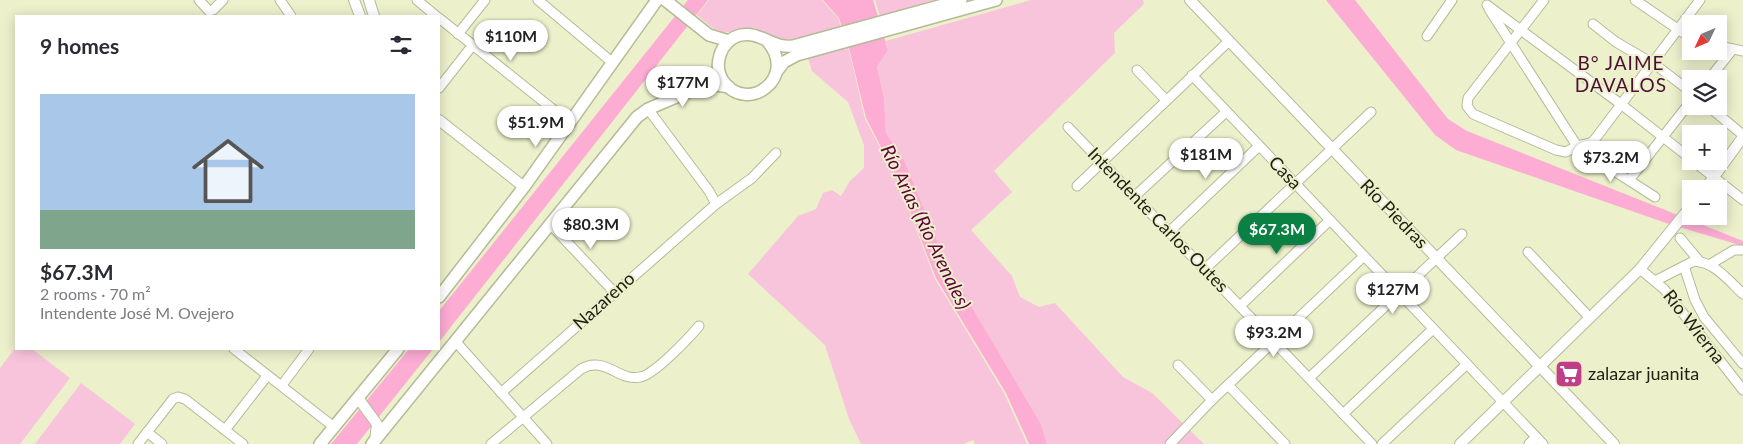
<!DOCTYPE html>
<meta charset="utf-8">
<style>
body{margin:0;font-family:Lato,sans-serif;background:#f7f7f7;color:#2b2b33;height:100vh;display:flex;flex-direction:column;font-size:19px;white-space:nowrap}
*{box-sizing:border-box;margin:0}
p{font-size:16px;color:#7c7c81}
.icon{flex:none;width:28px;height:28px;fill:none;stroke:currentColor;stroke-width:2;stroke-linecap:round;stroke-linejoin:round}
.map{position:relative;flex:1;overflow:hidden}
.details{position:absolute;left:15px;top:15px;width:425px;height:335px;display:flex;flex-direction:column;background:#fff;border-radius:0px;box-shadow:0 2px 12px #0003}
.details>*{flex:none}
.needle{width:32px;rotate:226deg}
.controls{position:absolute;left:1682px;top:15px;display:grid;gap:10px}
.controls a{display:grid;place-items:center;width:45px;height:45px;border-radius:0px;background:#fff;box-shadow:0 2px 12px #0003;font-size:25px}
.price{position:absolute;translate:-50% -42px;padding:0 11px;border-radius:18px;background:#fff;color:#222;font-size:16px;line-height:32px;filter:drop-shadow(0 1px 2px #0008)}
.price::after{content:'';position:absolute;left:50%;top:30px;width:15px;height:11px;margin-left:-8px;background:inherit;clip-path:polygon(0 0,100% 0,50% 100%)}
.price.on{background:#0b8043;color:#fff}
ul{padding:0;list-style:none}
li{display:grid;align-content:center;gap:10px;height:265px;padding:0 25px}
li span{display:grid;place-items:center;height:155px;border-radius:0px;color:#555}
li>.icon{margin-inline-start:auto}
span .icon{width:90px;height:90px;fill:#fffc;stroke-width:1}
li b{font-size:21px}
h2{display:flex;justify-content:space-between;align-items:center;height:60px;padding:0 25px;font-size:21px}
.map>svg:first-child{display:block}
.green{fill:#f8c4dc}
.water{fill:#fdacd3}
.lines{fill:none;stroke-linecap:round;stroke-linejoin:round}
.minor-casing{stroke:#b6ba97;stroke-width:11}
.tertiary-casing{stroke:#b6ba97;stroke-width:12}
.secondary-casing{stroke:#b6ba97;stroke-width:14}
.minor{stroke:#fff;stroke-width:9}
.tertiary{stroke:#fff;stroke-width:10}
.secondary{stroke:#fff;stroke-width:11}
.labels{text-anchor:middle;stroke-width:4;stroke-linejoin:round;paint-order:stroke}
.street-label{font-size:18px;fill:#1f2113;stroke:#ecf0cb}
.poi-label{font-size:18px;fill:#1f2113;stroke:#ecf0cb;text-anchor:start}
.neighbourhood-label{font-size:19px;letter-spacing:1px;fill:#4c0f33;stroke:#ecf0cb}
.water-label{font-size:19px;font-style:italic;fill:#61003e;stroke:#ecf0cb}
</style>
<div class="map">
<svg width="1743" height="444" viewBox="0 0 1743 444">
<rect width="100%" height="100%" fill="#ecf0cb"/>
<!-- green -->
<g class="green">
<path d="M709,0H822L838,18L850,54L865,119L897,179L935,279L1004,393L1027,444H975L973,440L963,444H861L849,419L825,345L748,274L798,216L816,209L823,193L832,190L841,196L850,181L864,168V145L848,102L812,71L801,37L778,41L755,28L722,33L714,29L697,15Z"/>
<path d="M875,0H934L880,16Z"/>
<path d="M1031,0H1143L1144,4L1114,33L1115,53L994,171L1012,192L971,230L1012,276L1020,297L1039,307L1055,303L1123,377L1152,393L1204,444H1047L1041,424L947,265L904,160L886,133L884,98L877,67L888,50L886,41Z"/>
<path d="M16,347L32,349L70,378L20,444H0V368Z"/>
<path d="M81,383L135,424L120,444H35Z"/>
</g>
<!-- water -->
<g class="water">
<path d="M688,0H708L439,342V311Z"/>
<path d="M823,0H873L888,50L877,67L884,98L886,133L904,160L947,265L1041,424L1047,444H1029L1006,393L936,278L897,178L866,118L850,52L839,18Z"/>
<path d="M1326,0H1355L1448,119L1467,131L1743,241V246L1669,224L1456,150L1435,135Z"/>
<path d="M409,349H433L357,444H331Z"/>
</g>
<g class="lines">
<defs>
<g id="minor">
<path d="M199,0L209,11L213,10L223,0"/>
<path d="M280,0L291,16"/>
<path d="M417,0L436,16"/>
<path d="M538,0L613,63"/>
<path d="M1544,0L1468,98L1467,106L1473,114L1556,150L1566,152L1577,146L1591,143L1595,139L1700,0"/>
<path d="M1635,0L1691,38"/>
<path d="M1487,5L1622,105L1691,159"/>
<path d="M1489,9L1577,146"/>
<path d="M439,18L570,123"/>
<path d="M1593,24L1616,42L1657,66L1691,92"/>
<path d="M458,34L485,0"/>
<path d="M1427,36L1452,0"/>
<path d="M1719,46L1743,51"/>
<path d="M1137,70L1166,100"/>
<path d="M1192,75L1543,444"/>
<path d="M1709,79L1733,49"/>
<path d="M439,88L472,46"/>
<path d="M1708,106L1743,135"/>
<path d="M648,109L709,191L716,204"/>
<path d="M1068,127L1372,444"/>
<path d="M1586,145L1605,165L1655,197"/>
<path d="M1693,161L1743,200"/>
<path d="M1630,179L1691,101"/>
<path d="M1077,186L1229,41"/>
<path d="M1135,196L1226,112"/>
<path d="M550,224L614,292"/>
<path d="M1170,231L1259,146"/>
<path d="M1680,238L1700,262"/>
<path d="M1528,252L1590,318"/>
<path d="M1709,265L1734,250H1743"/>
<path d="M1684,266L1695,300L1704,317L1743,364"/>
<path d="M1205,269L1371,112"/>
<path d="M1640,269L1664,289L1743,390"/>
<path d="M1657,280L1694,261C1715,262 1729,281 1743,294"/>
<path d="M1240,306L1330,220"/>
<path d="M456,342L547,444"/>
<path d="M234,349L334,427"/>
<path d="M1178,365L1212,400"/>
<path d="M1309,378L1462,234"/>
<path d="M282,385L309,349"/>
<path d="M1228,385L1285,444"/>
<path d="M501,393L716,204L752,178L776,153"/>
<path d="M1343,414L1433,329"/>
<path d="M225,430L267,376"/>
<path d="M147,432L162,444"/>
<path d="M138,444L173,399L178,397L185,399L243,444"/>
<path d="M491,444L581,369C605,355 619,382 640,377C654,375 689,338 699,326"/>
<path d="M1170,444L1212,400L1364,256"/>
<path d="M1382,444L1467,364"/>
<path d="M1529,444L1536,437"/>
</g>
<g id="tertiary">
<path d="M354,0L360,16"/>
<path d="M369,0L374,16"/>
<path d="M1190,0L1614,444"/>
<path d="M439,120L524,187"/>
<path d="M1705,189L1743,137"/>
<path d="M358,398L377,424L375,441"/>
<path d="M1460,444L1640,269L1691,206"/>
</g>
<g id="secondary">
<path d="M665,0L709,35L729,41"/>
<path d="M768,42C798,78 747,115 723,81C718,73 717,64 720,55C723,45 731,37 741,35C760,31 773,49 793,46L961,0"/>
<path d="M777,71L784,62L797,55L996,0"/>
<path d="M439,297L524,187L657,0"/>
<path d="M320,444L398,349"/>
<path d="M372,444L637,117L648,109L702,86L711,84L729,87"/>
</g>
</defs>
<!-- minor casing -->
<use href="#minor" class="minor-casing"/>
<!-- tertiary casing -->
<use href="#tertiary" class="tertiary-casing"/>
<!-- secondary casing -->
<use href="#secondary" class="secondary-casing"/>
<!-- minor -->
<use href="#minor" class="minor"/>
<!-- tertiary -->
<use href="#tertiary" class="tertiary"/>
<!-- secondary -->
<use href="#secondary" class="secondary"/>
</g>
<!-- icons -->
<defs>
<symbol id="supermarket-square" viewBox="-11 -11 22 22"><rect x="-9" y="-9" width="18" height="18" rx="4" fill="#bf3e87" stroke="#ecf0cb"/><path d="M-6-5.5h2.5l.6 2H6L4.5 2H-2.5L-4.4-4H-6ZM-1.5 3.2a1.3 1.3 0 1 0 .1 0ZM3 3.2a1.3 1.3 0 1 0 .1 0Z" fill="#fff"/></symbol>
</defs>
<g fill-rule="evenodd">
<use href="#supermarket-square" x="1553" y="358" width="32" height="32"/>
</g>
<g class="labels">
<!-- street labels -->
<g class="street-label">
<text transform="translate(1285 173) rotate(46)" y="6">Casa</text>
<text transform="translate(1394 214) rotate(46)" y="6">Río Piedras</text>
<text transform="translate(1158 220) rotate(46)" y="6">Intendente Carlos Outes</text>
<text transform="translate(604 301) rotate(-42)" y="6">Nazareno</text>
<text transform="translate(1694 327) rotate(52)" y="6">Río Wierna</text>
</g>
<!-- poi labels -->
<g class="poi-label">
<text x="1588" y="380">zalazar juanita</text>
</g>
<!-- neighbourhood labels -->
<g class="neighbourhood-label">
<text x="1621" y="70">B° JAIME<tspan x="1621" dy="22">DAVALOS</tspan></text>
</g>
<!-- water labels -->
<g class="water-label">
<text transform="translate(926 227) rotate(64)" y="7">Río Arias (Río Arenales)</text>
</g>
</g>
</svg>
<div class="controls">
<a><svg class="needle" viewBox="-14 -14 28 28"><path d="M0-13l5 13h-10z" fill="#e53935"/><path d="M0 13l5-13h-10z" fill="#7c7c81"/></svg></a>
<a><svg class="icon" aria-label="layers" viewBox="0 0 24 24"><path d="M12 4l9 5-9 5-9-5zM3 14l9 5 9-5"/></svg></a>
<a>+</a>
<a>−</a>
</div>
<b class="price" style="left:511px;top:62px">$110M</b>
<b class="price" style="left:683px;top:108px">$177M</b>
<b class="price" style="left:536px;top:148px">$51.9M</b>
<b class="price" style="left:1206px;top:180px">$181M</b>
<b class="price" style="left:1611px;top:183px">$73.2M</b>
<b class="price" style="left:591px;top:250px">$80.3M</b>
<b class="price on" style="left:1277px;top:255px">$67.3M</b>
<b class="price" style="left:1393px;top:315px">$127M</b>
<b class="price" style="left:1274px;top:358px">$93.2M</b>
<section class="details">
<h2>9 homes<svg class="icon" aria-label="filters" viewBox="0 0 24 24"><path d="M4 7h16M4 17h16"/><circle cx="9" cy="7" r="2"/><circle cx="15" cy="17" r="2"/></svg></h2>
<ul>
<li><span style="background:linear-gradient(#a9c7e8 75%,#7fa58c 0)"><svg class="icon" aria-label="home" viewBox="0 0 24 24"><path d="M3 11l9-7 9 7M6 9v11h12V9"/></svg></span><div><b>$67.3M</b><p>2 rooms · 70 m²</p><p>Intendente José M. Ovejero</p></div></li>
</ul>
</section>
</div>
